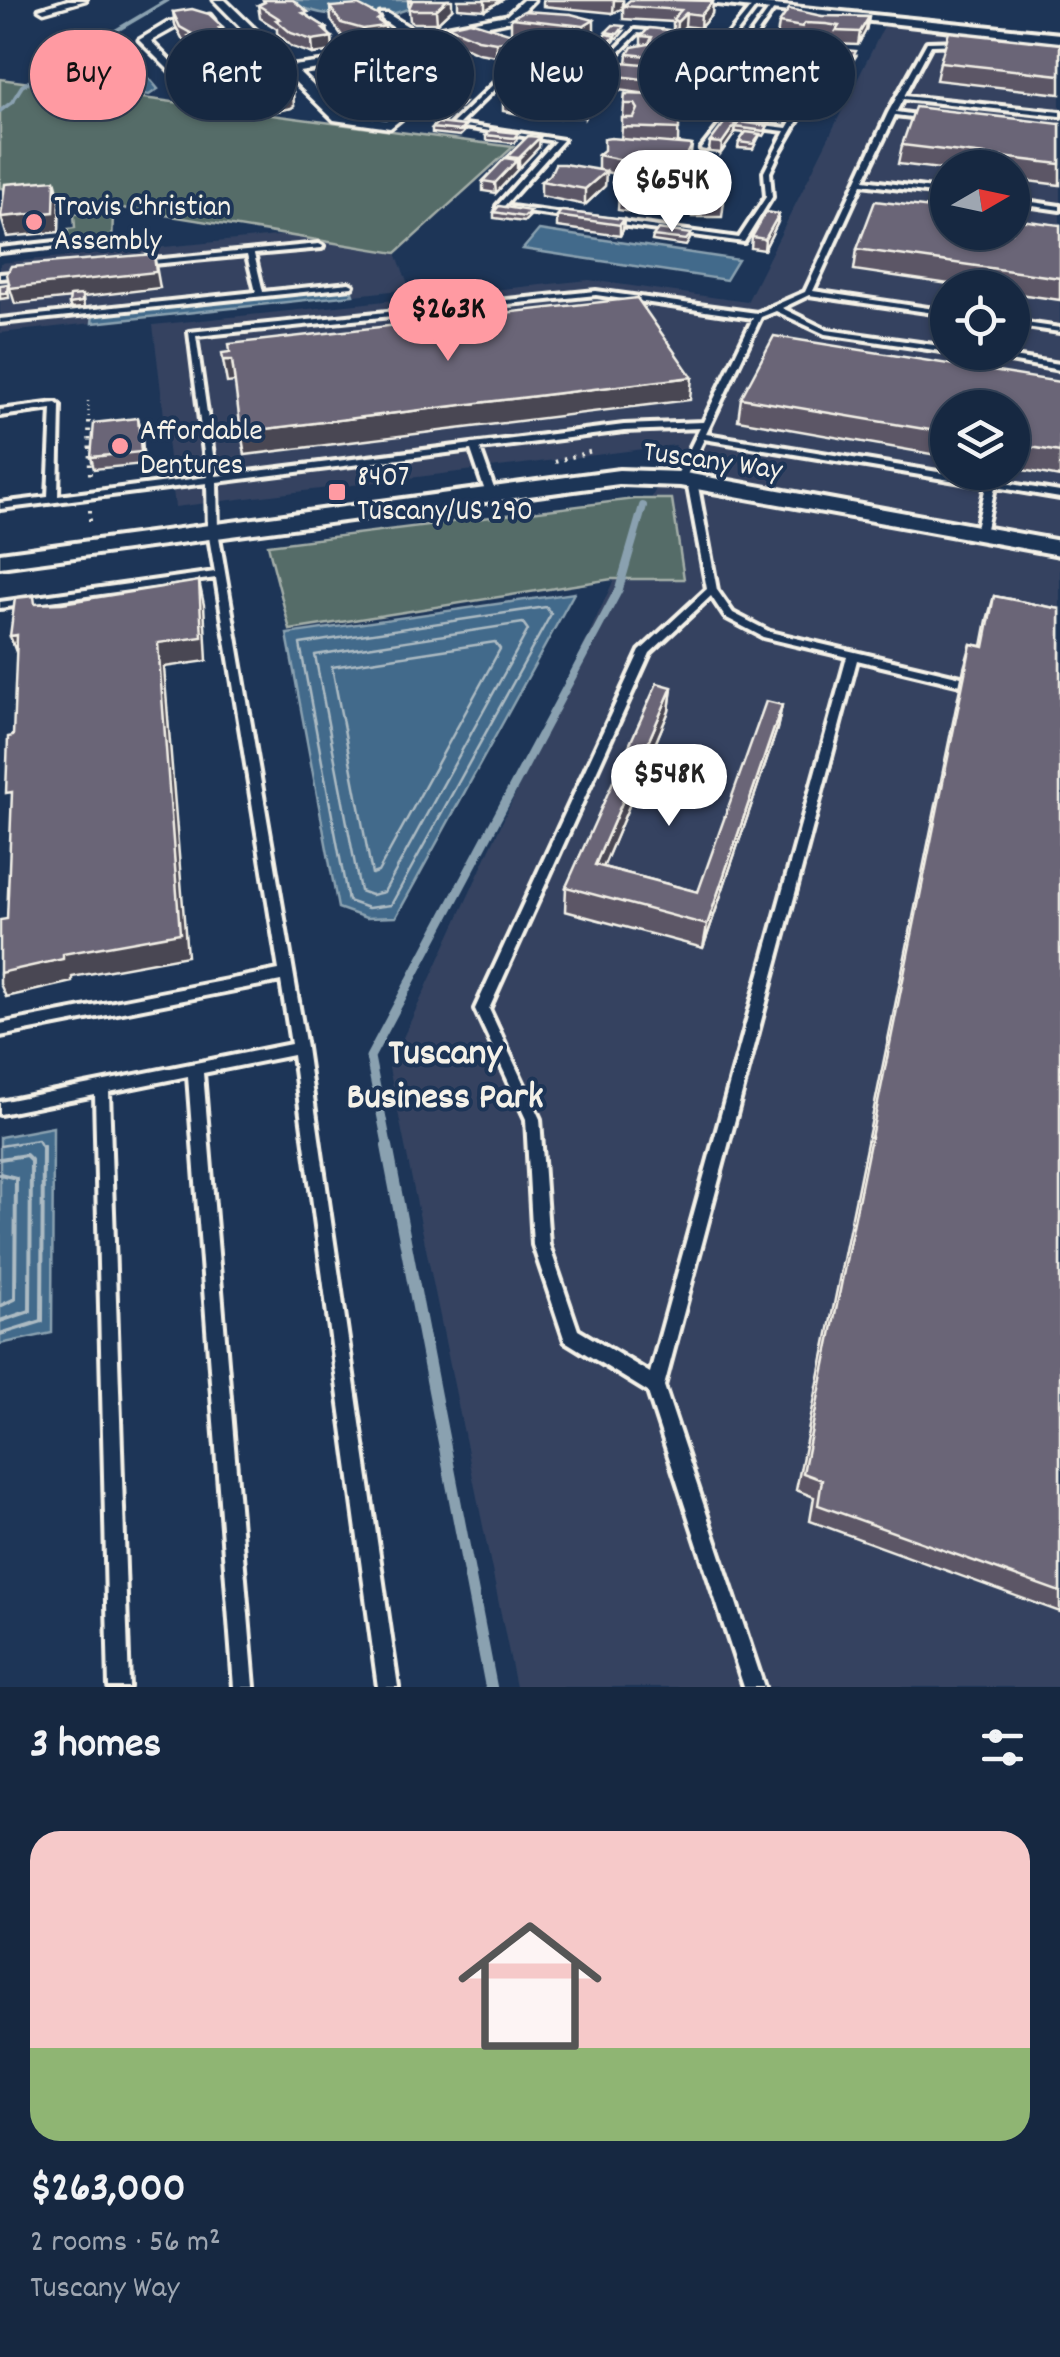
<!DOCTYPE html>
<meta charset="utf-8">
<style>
body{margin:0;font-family:Dekko,sans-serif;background:#1f3048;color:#f1f3f6;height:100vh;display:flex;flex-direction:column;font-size:38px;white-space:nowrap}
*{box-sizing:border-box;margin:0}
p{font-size:32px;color:#9ea6b1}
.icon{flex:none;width:55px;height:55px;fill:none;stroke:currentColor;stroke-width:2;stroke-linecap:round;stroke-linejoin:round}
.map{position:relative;height:1687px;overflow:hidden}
.side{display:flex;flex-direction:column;background:#162841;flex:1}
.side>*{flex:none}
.banner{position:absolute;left:30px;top:30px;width:1000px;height:90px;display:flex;gap:20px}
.needle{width:65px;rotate:81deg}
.fabs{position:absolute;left:930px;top:150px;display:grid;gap:20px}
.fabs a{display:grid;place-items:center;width:100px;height:100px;border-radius:50%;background:#162841;box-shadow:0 2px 8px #0004,0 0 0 2px #35445a;font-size:50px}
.price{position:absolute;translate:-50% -85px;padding:0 22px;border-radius:35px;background:#fff;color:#222;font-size:32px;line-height:65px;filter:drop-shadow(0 2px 5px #0008)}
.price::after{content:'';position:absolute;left:50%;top:60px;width:30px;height:22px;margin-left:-15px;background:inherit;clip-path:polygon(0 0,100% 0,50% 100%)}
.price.active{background:#ff9aa2;color:#111}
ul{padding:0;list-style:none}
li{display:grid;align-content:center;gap:20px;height:530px;padding:0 30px}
li span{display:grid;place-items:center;height:310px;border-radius:30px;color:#555}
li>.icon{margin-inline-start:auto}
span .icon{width:180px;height:180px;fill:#fffc;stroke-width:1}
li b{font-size:42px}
h2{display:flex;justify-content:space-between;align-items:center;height:120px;padding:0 30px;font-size:42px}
.tag{padding:0 35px;border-radius:45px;background:#162841;box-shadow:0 2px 8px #0004,0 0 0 2px #35445a;font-size:35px;line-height:90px}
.tag.active{background:#ff9aa2;color:#111}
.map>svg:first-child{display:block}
.built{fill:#344361;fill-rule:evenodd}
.green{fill:#556c68;stroke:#a4aea8;stroke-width:2.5}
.water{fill:#436b8b;stroke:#8aa1b0;stroke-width:2.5}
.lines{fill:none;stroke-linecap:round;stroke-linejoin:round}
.shore-far1{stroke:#adbbc3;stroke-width:2.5}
.shore{stroke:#adbbc3;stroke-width:4}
.stream-far3{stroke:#8aa1b0;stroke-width:4}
.stream-far2{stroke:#8aa1b0;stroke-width:8}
.stream-far1{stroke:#8aa1b0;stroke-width:9}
.stream{stroke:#8aa1b0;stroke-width:12}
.service-casing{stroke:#f4f1e8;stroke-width:8}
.minor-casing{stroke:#f4f1e8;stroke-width:7}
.tertiary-casing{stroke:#f4f1e8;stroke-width:8}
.path-far1{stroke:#f4f1e8;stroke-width:2.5;stroke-dasharray:1 4;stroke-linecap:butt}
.path{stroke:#f4f1e8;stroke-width:4;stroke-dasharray:2.5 6;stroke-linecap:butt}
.service{fill:#1d3557;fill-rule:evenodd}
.minor{fill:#1d3557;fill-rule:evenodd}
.tertiary{fill:#1d3557;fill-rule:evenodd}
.wall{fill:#5b5766;stroke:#f4f1e8;stroke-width:2.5}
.shaded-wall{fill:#4a4753;stroke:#f4f1e8;stroke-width:2.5}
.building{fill:#6a6577;stroke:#f4f1e8;stroke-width:2.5}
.poi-dot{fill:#ff9aa2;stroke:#1d3557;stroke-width:4}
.labels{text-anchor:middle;stroke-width:8;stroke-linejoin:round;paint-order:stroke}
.far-poi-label{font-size:30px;fill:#f4f1e8;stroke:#1d3557;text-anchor:start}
.far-street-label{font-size:30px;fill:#f4f1e8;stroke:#1d3557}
.neighbourhood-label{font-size:38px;font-weight:bold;fill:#f4f1e8;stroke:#1d3557}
</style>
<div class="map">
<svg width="1060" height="1687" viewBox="0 0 1060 1687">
<rect width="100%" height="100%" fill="#1d3557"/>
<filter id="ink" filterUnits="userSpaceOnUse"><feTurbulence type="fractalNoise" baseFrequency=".01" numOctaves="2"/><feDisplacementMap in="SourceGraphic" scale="20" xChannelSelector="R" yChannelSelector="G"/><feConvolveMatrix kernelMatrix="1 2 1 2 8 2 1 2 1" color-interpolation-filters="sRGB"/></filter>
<g filter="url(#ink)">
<!-- built -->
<g class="built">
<path d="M884,26L1060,46V1687H516L389,1068L676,445L175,507L153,325L589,280L747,302ZM948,168H1012V232H948ZM948,288H1012V352H948ZM948,408H1012V472H948Z"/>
<path d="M287,235L396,253L410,289L0,333V263Z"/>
</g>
<!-- green -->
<g class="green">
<path d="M0,79L513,147L396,253L0,188Z"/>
<path d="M113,211L112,248L67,252L68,229L75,228L74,214Z"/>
<path d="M634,499H672L684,579H612L290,630L268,545Z"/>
</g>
<!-- water -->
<g class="water">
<path d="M291,0H422C391,26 324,18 288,3Z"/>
<path d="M109,45L122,46L158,89L149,95L50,80Z"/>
<path d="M539,230L738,260L726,280L523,249Z"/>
<path d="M351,289L353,295L92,323L93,315Z"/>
<path d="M574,593L396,917L366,918L338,908L287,634Z"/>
<path d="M53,1127L52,1333L0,1344V1137Z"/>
</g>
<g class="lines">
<!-- shore-far1 -->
<g class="shore-far1">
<path d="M111,56L118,57L133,74L132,81L90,75L91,68Z"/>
<path d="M546,607L551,614L391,905L368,908L348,901L300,644Z"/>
<path d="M523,623L528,630L384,892L371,895L360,891L315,655Z"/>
<path d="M495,642L500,649L378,872L372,874L332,667Z"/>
<path d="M0,1146L38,1140L43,1149"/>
</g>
<!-- shore -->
<g class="shore">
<path d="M0,1159L26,1155L31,1160L30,1311L0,1321"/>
<path d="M0,1174L16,1178L15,1299L0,1306"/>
<path d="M0,1334L42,1321L43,1146"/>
</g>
<!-- stream-far3 -->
<path class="stream-far3" d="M0,111L12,102L22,86L168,0"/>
<!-- stream-far2 -->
<path class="stream-far2" d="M540,737L619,589L643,506"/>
<!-- stream-far1 -->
<path class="stream-far1" d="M388,1149L370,1057L541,735"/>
<!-- stream -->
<path class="stream" d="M387,1146L491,1687"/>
<defs>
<g id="service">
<path d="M753,5L756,7L732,39L747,40L771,7L774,9L752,41L838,51L778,155L770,172L772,197L744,242L497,208V206L555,141L451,125L507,71L589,77L635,30L726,38ZM638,33L831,52L787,128L724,120L701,149L706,150L726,124L785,131L764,172L766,197L739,238L504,206L563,140L459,124L510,74L592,80Z"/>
<path d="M963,41L965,44L931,45L904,96L1060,112V116L903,99L896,112L931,117L928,119L895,115L864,180L948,191V195L862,184L813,291L948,311V315L809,295L782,308L827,330L948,347V352L825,334L776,311L761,317L706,434L1060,492V498L995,487L985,533L980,536L975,533L986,486L704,439L685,479L680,482L677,481L675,479L700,428L624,431L480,449L496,494L491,497L486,494L471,450L217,482L218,531L306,1048L398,1687H378L293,1055L203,1073L254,1687H234L188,1076L109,1092L129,1687H109L95,1095L0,1114V1102L291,1044L281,981L0,1036V1024L279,970L216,578L0,608V602L215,572L208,531L207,483L0,509V503L48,497L52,409L0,416V410L56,403L60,406L58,496L207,477L189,332L596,291L757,313L805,292L888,113L927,42ZM596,295L753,318L703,422L624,425L216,476L196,336Z"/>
<path d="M1012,199L1060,206V210L1012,203Z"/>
<path d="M56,242L60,244L59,246L0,252V248Z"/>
<path d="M319,244L323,246L322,248L254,254L263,292L349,283L353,285L352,287L0,323V319L256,292L247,255L142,265L138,263L142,261Z"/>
<path d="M23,272L27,274L26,276L0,278V274Z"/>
<path d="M1012,321L1060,328V332L1012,325Z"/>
<path d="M958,352H981L1060,364V370Z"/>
<path d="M692,478L697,481L717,590L733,613L770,632L961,677L967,681L961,685L857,660L664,1386L764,1687H744L648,1392L565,1341L533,1245L526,1119L475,1009L640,651L707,589L687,481ZM711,596L725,617L763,637L847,657L650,1373L578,1330L549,1245L540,1119L489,1009L650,653Z"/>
</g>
<g id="minor">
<path d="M68,0H86L44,12L39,9Z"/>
<path d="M214,0H225L293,66L408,51L404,56L299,72L342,114L387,120L452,68L380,18V14H388L417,32L507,15L523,0H534L514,20L424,38L465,68L390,128L334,120L287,74L201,87L181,82L139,40L169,22L210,15L214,20L176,27L151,41L185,76L201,79L281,68Z"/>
</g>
<g id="tertiary">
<path d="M681,0H723L1060,34V42Z"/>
<path d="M619,470L680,472L1060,541V555L680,486L619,484L0,567V553Z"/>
</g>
</defs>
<!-- service casing -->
<use href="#service" class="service-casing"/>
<!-- minor casing -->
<use href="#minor" class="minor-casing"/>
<!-- tertiary casing -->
<use href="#tertiary" class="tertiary-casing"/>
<!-- path-far1 -->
<g class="path-far1">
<path d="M600,88L643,95"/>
<path d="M674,98H694L701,82L689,80"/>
<path d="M88,401L89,423"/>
</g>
<!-- path -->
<g class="path">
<path d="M89,421L90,476"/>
<path d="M555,462L592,451"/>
<path d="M90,510V522"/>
</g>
<!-- service -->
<use href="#service" class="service"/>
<!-- minor -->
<use href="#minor" class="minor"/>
<!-- tertiary -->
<use href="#tertiary" class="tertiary"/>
</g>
<!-- wall -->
<g class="wall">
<path d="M263,0H293L308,16L327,28L328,33L332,37L333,51L313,54L292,47L277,33V29L260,18L258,5L264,2Z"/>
<path d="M408,0L452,9L437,23H414L410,21Z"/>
<path d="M458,0H502L485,10L458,8Z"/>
<path d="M543,0H623V8L613,13L543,6Z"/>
<path d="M713,1L712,14L700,28L685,26L680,32L696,44L723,41L745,58L753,56L754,47L809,44L807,57L802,66L795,67L794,78L790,84L777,83L776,91L773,97H768L767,107L762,113L717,110L714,102L716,88L740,72L742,63L738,67L689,63L690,55L683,54L682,66L680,68L695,69L693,93L679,98L678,143L692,145L689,170L688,176L661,178L696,180L727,177L722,217H692V210L649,207L648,214L618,210L619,195L624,176L606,172L605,186L585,205L541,196V181L598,170V155L621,139L625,94L655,95L610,89V75L627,63L628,54L641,45V36L673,31V22L623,19V6Z"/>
<path d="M330,7L381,23L385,26L386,39L364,43L342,36L331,20Z"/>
<path d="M173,12L223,27L224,32L242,58L238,60L239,68L219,71L192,49L191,45L183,40L175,25Z"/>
<path d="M571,14L594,33L584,40L511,32V18Z"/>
<path d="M822,16L869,17L866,30L858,45L834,44L835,39L824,37L803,36L800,40L777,36L779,23Z"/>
<path d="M447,26L525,38V51L496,56L478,53L447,39Z"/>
<path d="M624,31L618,38H615V40L601,55L591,54V50L606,35V32Z"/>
<path d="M1060,44V94L936,80L940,62Z"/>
<path d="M372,48L426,58V64L430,68L431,82L408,85L385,78L373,61Z"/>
<path d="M856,56L851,64L838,62L839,57Z"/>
<path d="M330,57L392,103L372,106L355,100L330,77L328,63H330Z"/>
<path d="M239,72L292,82L294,106L291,108L272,112L249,103L241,95Z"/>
<path d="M836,81L834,91L824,109L813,108L815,98Z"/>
<path d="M509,88L593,89V103L585,117L557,118L558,113L534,111L531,116L503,111V96L509,92Z"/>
<path d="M463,104L443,123L433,122L432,112Z"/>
<path d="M1060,124V185L1012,179V168H948V170L898,164L902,145Z"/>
<path d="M736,127L767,131L764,136L760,135L753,149L738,148L739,142L745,133L735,132Z"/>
<path d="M432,128L465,131L460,136L432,133Z"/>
<path d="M735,133L721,153L709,152L710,142Z"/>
<path d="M486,135L518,138L514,143L486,140Z"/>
<path d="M539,147L517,168V170L496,193L483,191V181L507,159V157Z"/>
<path d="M494,212L530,216L524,222L494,218Z"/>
<path d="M557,216L624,219L623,230L620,236L557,227Z"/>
<path d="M777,224L764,250L751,248L752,237Z"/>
<path d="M1060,225V300L1012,293V288H976L854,270L857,249Z"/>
<path d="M691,234L690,239L686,246L652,241L653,236Z"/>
<path d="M1060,382V477L1012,468V408H948V457L738,420L741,398Z"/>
<path d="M138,418L141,429L144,464L94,469L91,457Z"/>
<path d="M994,596L1060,609V1612L810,1521L814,1497L796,1490L964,668L971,644L982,646L987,620Z"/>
<path d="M672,687L669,711L603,867L698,892L782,705L777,729L703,948L565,911L566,887Z"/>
</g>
<!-- shaded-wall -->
<g class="shaded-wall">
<path d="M447,0H452V9L437,23L436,10Z"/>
<path d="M485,0H502L485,10Z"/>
<path d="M614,0H623V8L613,13Z"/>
<path d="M713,1L712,14L700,28L701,15Z"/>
<path d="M686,13L685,26L676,36L677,22Z"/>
<path d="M381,17V27L385,26L386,39L364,43L363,29Z"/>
<path d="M869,17L866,30L858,45L860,32Z"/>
<path d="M594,20V33L584,40V26Z"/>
<path d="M327,28L328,38L332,37L333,51L313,54L312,40L323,29Z"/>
<path d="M697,33L696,47L691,50L690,55L691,41Z"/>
<path d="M615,36V40L601,55V51Z"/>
<path d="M525,38V51L496,56V42Z"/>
<path d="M240,44L242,58L238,60L239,68L219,71L217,57Z"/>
<path d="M747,44L746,57L738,67L740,54Z"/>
<path d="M809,44L807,57L802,66L795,67L794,78L790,84L792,71L787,68L786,76L789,54Z"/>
<path d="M683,52L682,66L676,73L677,59Z"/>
<path d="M426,58V68H430L431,82L408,85V72Z"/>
<path d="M695,69L693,93L682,98L683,84Z"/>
<path d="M836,81L834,91L824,109L826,99Z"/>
<path d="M292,82L294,106L291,108L272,112L270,97Z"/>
<path d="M391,89L392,103L372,106L371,92Z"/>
<path d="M593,89V103L585,117V102Z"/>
<path d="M768,92L767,107L762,113L764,99Z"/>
<path d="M463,94V104L443,123V113Z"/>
<path d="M534,97V111L531,116V102Z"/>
<path d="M736,123L735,133L721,153L722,143Z"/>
<path d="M540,137L539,147L519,168V158Z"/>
<path d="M517,160V170L496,193L495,183Z"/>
<path d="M606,171L605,186L585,205V189Z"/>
<path d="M55,180L60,199L59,232L7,237L1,217Z"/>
<path d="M779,214L777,224L764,250L765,239Z"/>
<path d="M624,219L623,230L620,236V225Z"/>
<path d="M154,254L160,288L83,297L84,308L71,309L69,304L82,297L15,304L10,288Z"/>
<path d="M8,284L9,298L0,299V293Z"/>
<path d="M223,360H232L236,382L227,383Z"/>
<path d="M692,377L690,400L245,455L241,432Z"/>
<path d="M138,418L141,429L144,464L141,452Z"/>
<path d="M199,581L204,605L207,661L164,667L187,956L72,977V982L6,997L0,984V973L158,643Z"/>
<path d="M17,635L19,660L10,636Z"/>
<path d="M672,687L669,711L594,889L595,865Z"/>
<path d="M782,705L777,729L703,948L707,925Z"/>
</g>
<!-- building -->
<g class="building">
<path d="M264,0H293L308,12L303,13L327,28L323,29L332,37L312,40L291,33L276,20L280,19L258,5L265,2Z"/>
<path d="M408,0H447L436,10H413L409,8L412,1Z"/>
<path d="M630,0H671L713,1L701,15L686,13L677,22L673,19L681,10L623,6Z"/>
<path d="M358,5L381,17L377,20L385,26L363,29L341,23L330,7Z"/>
<path d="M192,9L209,14L223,27L219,28L222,31L240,44L234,47L237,54L217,57L189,36L194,35L180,27L173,12Z"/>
<path d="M789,9L822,16L869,17L860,32L836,31L839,26L826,24L805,23L802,27L779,23Z"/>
<path d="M524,11L571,14L594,20L584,26L511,18Z"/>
<path d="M470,21L525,38L496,42L478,39L447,26Z"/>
<path d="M613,25L624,26L618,34L606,32Z"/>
<path d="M649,28L697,33L691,41L681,40L673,51L683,52L677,59L628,54L632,47L649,44L652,37L641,36Z"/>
<path d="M949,32L1060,44V75L940,62Z"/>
<path d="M606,34L615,36L601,51L591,50Z"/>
<path d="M707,34L723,36V41L747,44L740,54L691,50Z"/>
<path d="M759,39L809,44L804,52L789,54L787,62L795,64L792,71L740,65L745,58L763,54L764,48L754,47Z"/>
<path d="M399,43L426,58L421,61L430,68L408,72L384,64L372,48Z"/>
<path d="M844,50L856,51L852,59L839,57Z"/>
<path d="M350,54L391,89L371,92L354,86L328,63H334L330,57Z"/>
<path d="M622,62L695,69L690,79H694L683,84L610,75Z"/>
<path d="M268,67L292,82L286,86L293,92L290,94L270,97L247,89L239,81L245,78L239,72Z"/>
<path d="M731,71L775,74L778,77L775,83L764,82L759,91L768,92L764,99L718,96L716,88Z"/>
<path d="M825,80L836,81L826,99L815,98Z"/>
<path d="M520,82L593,89L585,102L558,104L559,98L534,97L531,102L503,96L513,88H509L512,83Z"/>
<path d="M452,93L463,94L443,113L432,112Z"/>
<path d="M625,94L679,96V105H668L665,113L668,119H679V129L622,127V118H634L638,109L635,104H624Z"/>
<path d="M915,107L1060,124V164L902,145Z"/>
<path d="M725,122L736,123L722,143L710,142Z"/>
<path d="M740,122L768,126L765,131L736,127Z"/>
<path d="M437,123L465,126L460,131L432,128Z"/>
<path d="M491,130L518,133L514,138L486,135Z"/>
<path d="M746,132L760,134L753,144L739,142Z"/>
<path d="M528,136L540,137L519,158L507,157Z"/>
<path d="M611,138L692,145L687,155H691L689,161L658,163L659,157L630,155L628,161L598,155L604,150V139Z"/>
<path d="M505,158L517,160L495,183L483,181Z"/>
<path d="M555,164H564L606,171L585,189L541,181L550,175Z"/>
<path d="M626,171L656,172L655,177L670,179L696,180L699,174L727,177L723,201H693L694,194L650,192L649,198L619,195Z"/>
<path d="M55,180L54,212L1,217L5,184Z"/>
<path d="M875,201L948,210V232H1012V219L1060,225V278L857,249Z"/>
<path d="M499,206L530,211L524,217L494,212Z"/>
<path d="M561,211L624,219L620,225L557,216Z"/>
<path d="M766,212L779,214L765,239L752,237Z"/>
<path d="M658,229L691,234L686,240L653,236Z"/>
<path d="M154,254L156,272L10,288L7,274L11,266Z"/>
<path d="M8,284L7,293H0V285Z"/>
<path d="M82,295V302L69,304L70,296Z"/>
<path d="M637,298L692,377L241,432L232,360H223L222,353L230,352L229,344Z"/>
<path d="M774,336L1060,382V452L1012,444V408H948V433L741,398Z"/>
<path d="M138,418L141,452L91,457L94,423Z"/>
<path d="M199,581L202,637L158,643L180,933L63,954V959L0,973V920L7,919L12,792L6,793L8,737L13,736L17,635L10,636L15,598L34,596L35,604L62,603Z"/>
<path d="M994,596L1060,609V1592L818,1505L822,1480L803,1473L971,644L984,647Z"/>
<path d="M657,683L672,687L595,865L698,892L766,701L782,705L707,925L566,887Z"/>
</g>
</g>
<!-- markers -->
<g class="poi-dot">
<circle cx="34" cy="222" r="10"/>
<circle cx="120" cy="446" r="10"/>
<rect x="327" y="482" width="20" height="20" rx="5"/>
</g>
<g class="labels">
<!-- far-poi labels -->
<g class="far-poi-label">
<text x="54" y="215">Travis Christian<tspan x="54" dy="34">Assembly</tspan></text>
<text x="140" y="439">Affordable<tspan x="140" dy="34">Dentures</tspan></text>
<text x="357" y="485">8407<tspan x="357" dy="34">Tuscany/US 290</tspan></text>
</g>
<!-- far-street labels -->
<g class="far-street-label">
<text transform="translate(713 459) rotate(8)" y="10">Tuscany Way</text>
</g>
<!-- neighbourhood labels -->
<g class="neighbourhood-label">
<text x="445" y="1063">Tuscany<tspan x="445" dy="44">Business Park</tspan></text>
</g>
</g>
</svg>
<div class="fabs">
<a><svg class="needle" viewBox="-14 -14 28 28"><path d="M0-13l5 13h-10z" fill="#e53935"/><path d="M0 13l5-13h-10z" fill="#9ea6b1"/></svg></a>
<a><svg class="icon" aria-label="locate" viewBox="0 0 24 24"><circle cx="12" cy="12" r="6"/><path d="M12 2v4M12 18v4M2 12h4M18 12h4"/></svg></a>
<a><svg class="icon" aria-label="layers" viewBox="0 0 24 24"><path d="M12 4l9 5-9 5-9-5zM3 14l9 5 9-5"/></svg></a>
</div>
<b class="price" style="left:672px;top:235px">$654K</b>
<b class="price active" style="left:448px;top:364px">$263K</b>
<b class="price" style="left:669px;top:829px">$548K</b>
<div class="banner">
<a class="tag active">Buy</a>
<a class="tag">Rent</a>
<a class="tag">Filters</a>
<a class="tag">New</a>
<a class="tag">Apartment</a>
</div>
</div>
<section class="side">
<h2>3 homes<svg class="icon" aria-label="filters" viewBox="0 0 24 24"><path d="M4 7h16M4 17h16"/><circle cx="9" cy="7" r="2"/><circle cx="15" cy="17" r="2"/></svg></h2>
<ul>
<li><span style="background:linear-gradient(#f6c9c9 70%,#8fb573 0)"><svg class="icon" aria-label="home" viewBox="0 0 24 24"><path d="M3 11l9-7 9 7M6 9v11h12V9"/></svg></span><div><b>$263,000</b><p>2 rooms · 56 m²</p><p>Tuscany Way</p></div></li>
</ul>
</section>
